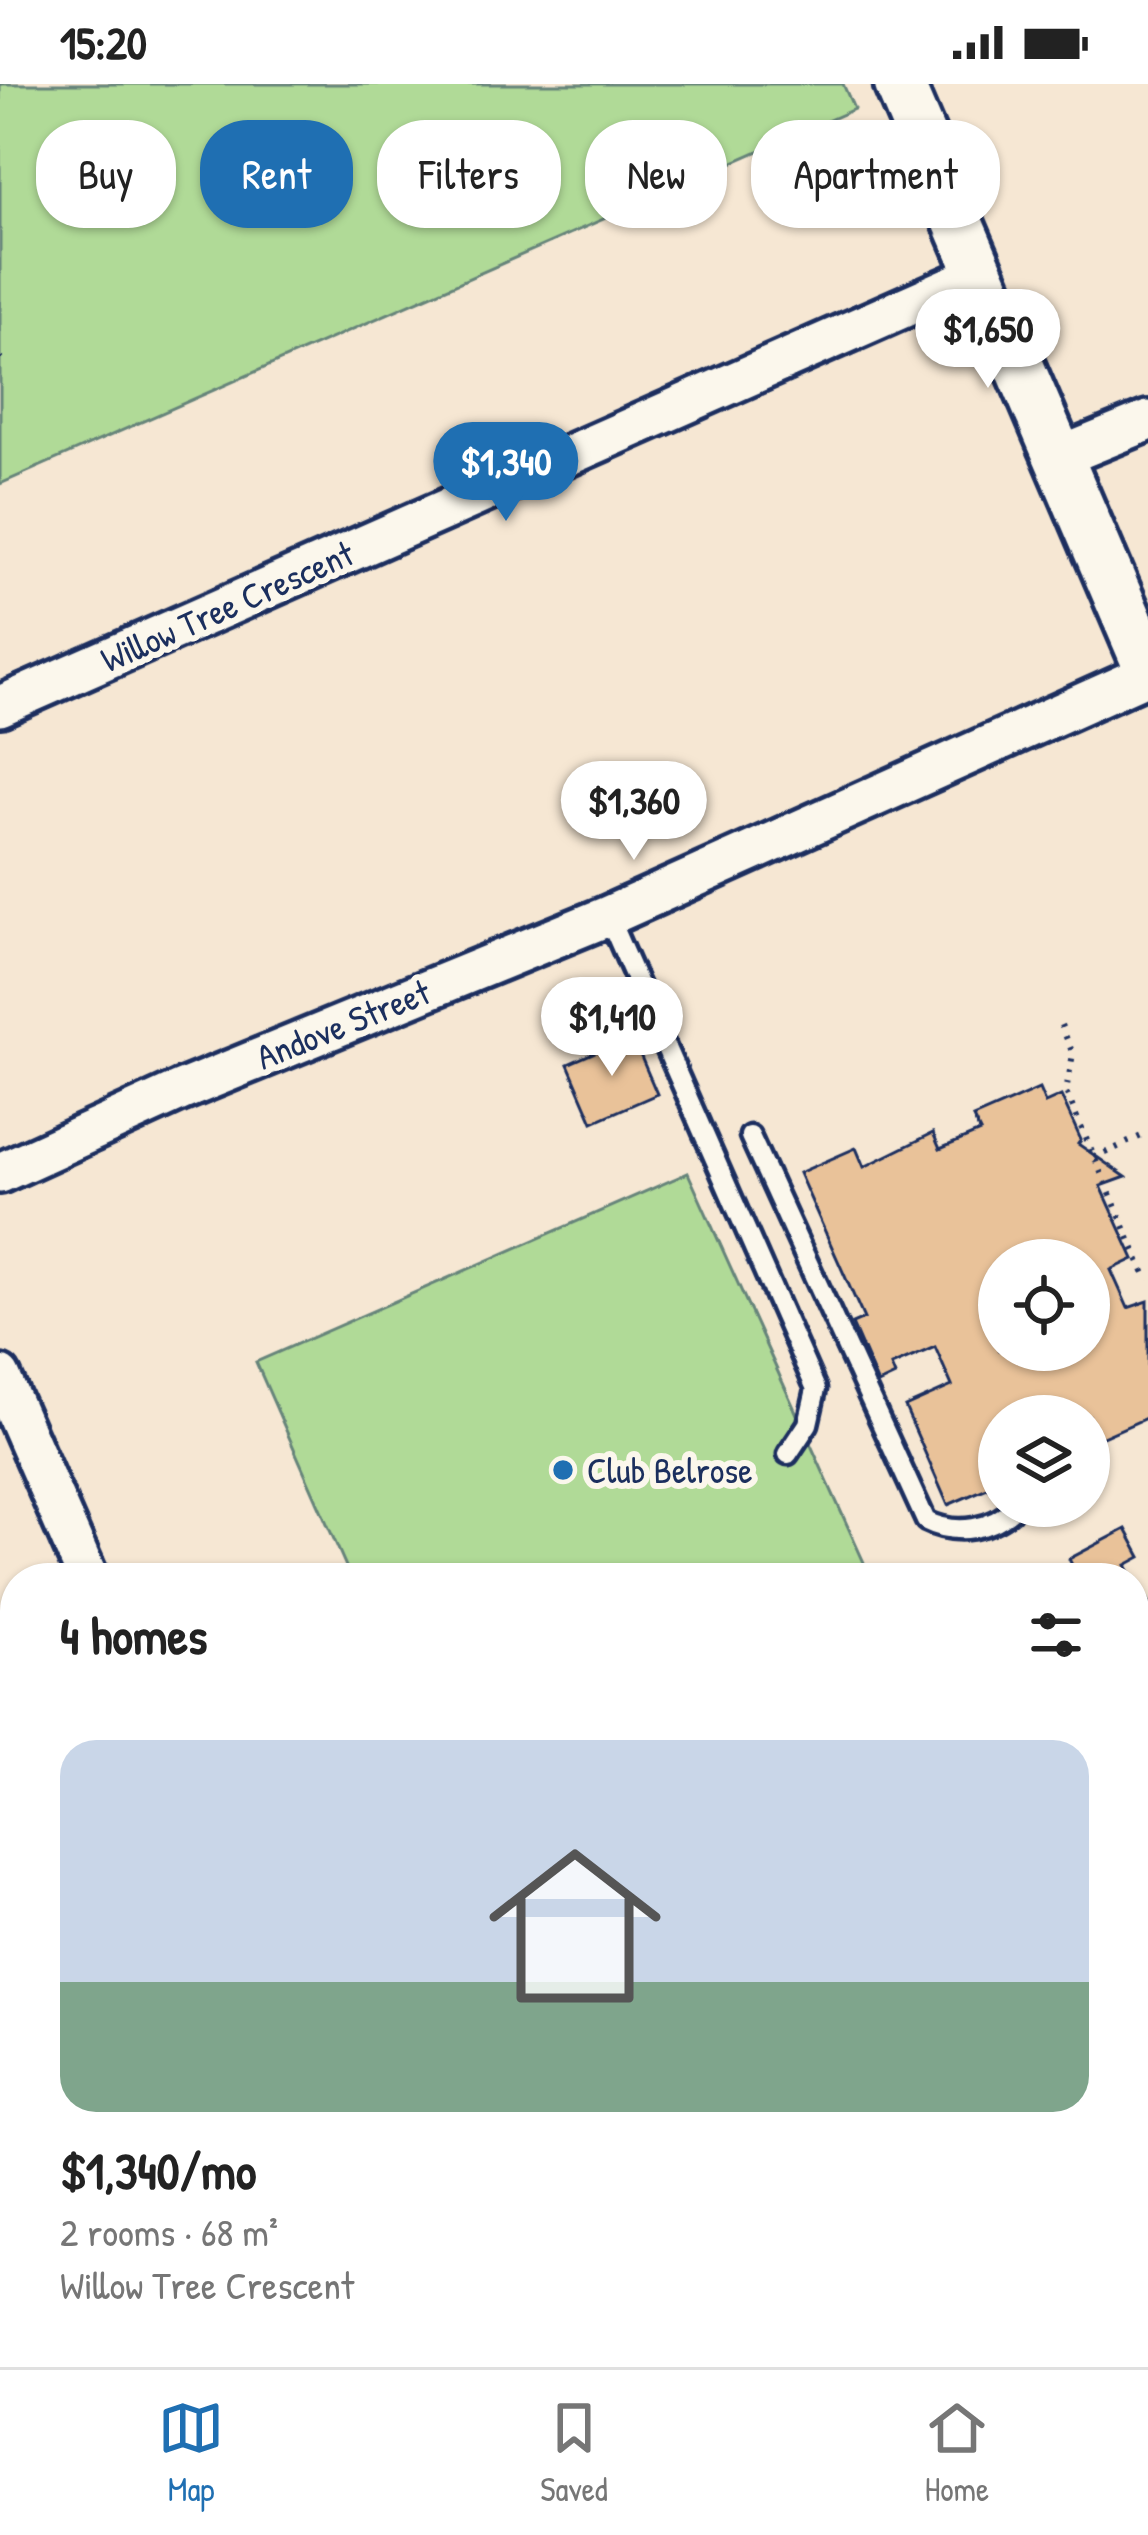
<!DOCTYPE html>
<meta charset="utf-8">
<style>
body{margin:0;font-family:"Patrick Hand",sans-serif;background:#f6f6f6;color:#222;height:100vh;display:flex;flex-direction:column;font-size:45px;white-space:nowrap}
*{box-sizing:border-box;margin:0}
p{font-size:39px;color:#767676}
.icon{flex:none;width:66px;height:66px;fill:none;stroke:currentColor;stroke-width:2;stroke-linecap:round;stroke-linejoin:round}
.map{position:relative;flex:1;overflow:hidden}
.drawer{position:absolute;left:0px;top:1479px;width:1149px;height:804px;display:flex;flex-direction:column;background:#fff;border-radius:48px 48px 0 0;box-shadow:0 3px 9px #0004}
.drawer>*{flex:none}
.hud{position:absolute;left:36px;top:36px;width:1077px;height:108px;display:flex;gap:24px}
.fabs{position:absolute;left:978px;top:1155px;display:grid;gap:24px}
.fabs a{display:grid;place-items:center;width:132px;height:132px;border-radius:50%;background:#fff;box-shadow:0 3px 9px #0004;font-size:60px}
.price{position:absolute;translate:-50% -102px;padding:0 27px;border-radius:42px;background:#fff;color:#222;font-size:39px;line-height:78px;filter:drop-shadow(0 3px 6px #0008)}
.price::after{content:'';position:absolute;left:50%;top:72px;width:36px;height:27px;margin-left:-18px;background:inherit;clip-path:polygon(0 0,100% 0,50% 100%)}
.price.current{background:#1f6fb2;color:#fff}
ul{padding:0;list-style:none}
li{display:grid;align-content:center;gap:24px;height:636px;padding:0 60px}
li+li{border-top:3px solid #e0e0e0}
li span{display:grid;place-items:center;height:372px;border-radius:36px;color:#555}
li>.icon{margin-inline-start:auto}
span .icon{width:216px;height:216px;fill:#fffc;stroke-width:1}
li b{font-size:51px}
h2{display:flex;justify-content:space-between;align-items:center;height:144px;padding:0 60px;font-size:51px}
.tag{padding:0 42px;border-radius:48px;background:#fff;box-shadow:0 3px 9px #0004;font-size:42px;line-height:108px}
.tag.current{background:#1f6fb2;color:#fff}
.status{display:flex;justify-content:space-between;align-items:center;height:84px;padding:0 60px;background:#fff;direction:ltr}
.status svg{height:33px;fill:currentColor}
.tabs{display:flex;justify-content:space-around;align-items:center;height:168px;border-top:3px solid #e0e0e0;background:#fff;font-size:33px;color:#767676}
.tabs a{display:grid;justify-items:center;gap:6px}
.tabs .current{color:#1f6fb2}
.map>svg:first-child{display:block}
.built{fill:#f2dcc2}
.green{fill:#b0da97;stroke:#66847a;stroke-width:3}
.building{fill:#e9c299;stroke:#1b2f5e;stroke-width:3;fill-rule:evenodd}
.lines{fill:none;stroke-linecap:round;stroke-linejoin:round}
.service-casing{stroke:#1b2f5e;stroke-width:27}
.minor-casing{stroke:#1b2f5e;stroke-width:48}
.tertiary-casing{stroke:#1b2f5e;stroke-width:57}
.primary-casing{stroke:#1b2f5e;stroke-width:69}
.path{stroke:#1b2f5e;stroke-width:6;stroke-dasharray:3 9;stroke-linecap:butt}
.service{stroke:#fbf7ec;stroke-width:18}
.minor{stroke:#fbf7ec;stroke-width:39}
.tertiary{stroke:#fbf7ec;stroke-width:48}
.primary{stroke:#f8e281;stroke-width:60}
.poi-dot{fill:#1f6fb2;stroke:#fbf7ec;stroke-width:4.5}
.labels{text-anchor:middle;stroke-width:12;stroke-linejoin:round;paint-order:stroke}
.street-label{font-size:36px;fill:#1b2f5e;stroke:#fbf7ec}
.poi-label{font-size:36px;fill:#1b2f5e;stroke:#fbf7ec;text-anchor:start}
</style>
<div class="status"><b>15:20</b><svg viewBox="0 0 49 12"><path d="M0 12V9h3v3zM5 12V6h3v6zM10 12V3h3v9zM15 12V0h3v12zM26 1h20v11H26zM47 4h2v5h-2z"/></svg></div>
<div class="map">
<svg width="1148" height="2283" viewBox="0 0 1148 2283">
<rect width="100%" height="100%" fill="#f6e7d3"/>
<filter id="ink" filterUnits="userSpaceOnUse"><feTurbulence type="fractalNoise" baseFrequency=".00833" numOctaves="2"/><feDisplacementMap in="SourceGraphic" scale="24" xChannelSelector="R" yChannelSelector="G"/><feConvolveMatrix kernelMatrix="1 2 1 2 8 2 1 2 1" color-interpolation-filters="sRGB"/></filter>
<g filter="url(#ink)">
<!-- built -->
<path class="built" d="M528,2268H753L758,2283H510L507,2275Z"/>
<!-- green -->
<g class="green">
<path d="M0,0H843L854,25L0,400Z"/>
<path d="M688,1089L871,1494H351L256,1278Z"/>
</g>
<!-- building -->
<g class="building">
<path d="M632,952L657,1010L593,1038L568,980Z"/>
<path d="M1039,1005L1045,1019L1061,1012L1081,1056L1078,1060L1126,1093L1101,1102L1134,1175L1111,1186L1128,1224L1148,1217V1333L1089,1359V1332H999V1399L948,1421L905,1323L952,1302L935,1263L891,1282L895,1292L878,1300L852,1240L864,1235L799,1089L856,1064L864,1083L933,1049L940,1065L980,1048L973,1034ZM999,1176H1089V1266H999Z"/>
<path d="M1126,1445L1141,1473L1126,1481L1133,1494H1062L1074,1485L1069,1475Z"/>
<path d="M1134,1496L1148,1516V1562L1134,1570Z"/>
<path d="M1138,1711L1148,1714V1804L1134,1801Z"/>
<path d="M1134,2230L1148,2237V2283H1108L1115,2268H1134Z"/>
<path d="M594,2268H640L645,2283H599Z"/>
<path d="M1059,2268L1064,2283H1007L1015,2268Z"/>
</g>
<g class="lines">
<defs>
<g id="service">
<path d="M608,832L816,1305L808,1340L788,1370"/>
<path d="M750,1052L926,1437C956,1452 993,1446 1016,1422"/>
</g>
<g id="minor">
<path d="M1062,372L1148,337"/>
<path d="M0,622L982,189"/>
<path d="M0,1089L180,1007L608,832L1148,590"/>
<path d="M0,1292L88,1494"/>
<path d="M809,2268L814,2283"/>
</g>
<path id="tertiary" d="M899,0L1148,583"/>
<g id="primary">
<path d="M1134,1970L1148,1966"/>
<path d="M1134,2035L1148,2031"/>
<path d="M144,2283L191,2268"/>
<path d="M354,2283L399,2268"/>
</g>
</defs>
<!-- service casing -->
<use href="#service" class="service-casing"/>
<!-- minor casing -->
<use href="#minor" class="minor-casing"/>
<!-- tertiary casing -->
<use href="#tertiary" class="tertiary-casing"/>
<!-- primary casing -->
<use href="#primary" class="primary-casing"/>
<!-- path -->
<g class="path">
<path d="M0,273V275"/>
<path d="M1061,941L1073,970L1066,1008L1148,1197"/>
<path d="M1094,1074L1148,1049"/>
<path d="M1134,2205L1148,2197"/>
<path d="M1081,2268L1083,2283"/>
<path d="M916,2283L926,2268"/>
</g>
<!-- service -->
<use href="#service" class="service"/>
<!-- minor -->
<use href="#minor" class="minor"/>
<!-- tertiary -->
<use href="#tertiary" class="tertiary"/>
<!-- primary -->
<use href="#primary" class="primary"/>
</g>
</g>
<!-- markers -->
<circle class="poi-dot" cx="563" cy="1386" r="12"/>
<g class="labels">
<!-- street labels -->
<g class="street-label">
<text transform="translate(227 522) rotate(-24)" y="13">Willow Tree Crescent</text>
<text transform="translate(343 940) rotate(-22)" y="13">Andove Street</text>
</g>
<!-- poi labels -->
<g class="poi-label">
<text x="587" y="1399">Club Belrose</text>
</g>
</g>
</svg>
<div class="fabs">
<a><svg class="icon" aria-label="locate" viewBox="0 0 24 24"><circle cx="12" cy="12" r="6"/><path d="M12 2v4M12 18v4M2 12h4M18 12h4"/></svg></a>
<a><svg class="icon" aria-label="layers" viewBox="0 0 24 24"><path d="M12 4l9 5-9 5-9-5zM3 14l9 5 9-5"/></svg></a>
</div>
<b class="price" style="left:988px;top:307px">$1,650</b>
<b class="price current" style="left:506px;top:440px">$1,340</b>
<b class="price" style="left:634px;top:779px">$1,360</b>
<b class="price" style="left:612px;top:995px">$1,410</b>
<div class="hud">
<a class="tag">Buy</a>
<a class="tag current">Rent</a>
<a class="tag">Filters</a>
<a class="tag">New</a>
<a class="tag">Apartment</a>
</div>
<section class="drawer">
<h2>4 homes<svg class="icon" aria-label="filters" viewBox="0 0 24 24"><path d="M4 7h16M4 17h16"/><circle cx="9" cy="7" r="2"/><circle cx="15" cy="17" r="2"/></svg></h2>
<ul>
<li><span style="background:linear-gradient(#c9d6e8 65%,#7fa58c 0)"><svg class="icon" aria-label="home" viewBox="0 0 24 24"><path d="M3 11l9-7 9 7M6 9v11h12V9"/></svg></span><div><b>$1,340/mo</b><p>2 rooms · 68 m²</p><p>Willow Tree Crescent</p></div></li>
</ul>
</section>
</div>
<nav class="tabs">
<a class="current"><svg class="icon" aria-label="map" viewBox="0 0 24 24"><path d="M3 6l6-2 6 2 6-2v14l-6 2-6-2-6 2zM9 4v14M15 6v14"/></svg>Map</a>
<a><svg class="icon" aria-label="saved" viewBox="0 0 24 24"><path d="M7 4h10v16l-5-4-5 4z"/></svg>Saved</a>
<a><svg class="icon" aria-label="home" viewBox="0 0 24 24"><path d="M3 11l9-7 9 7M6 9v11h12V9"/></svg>Home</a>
</nav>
